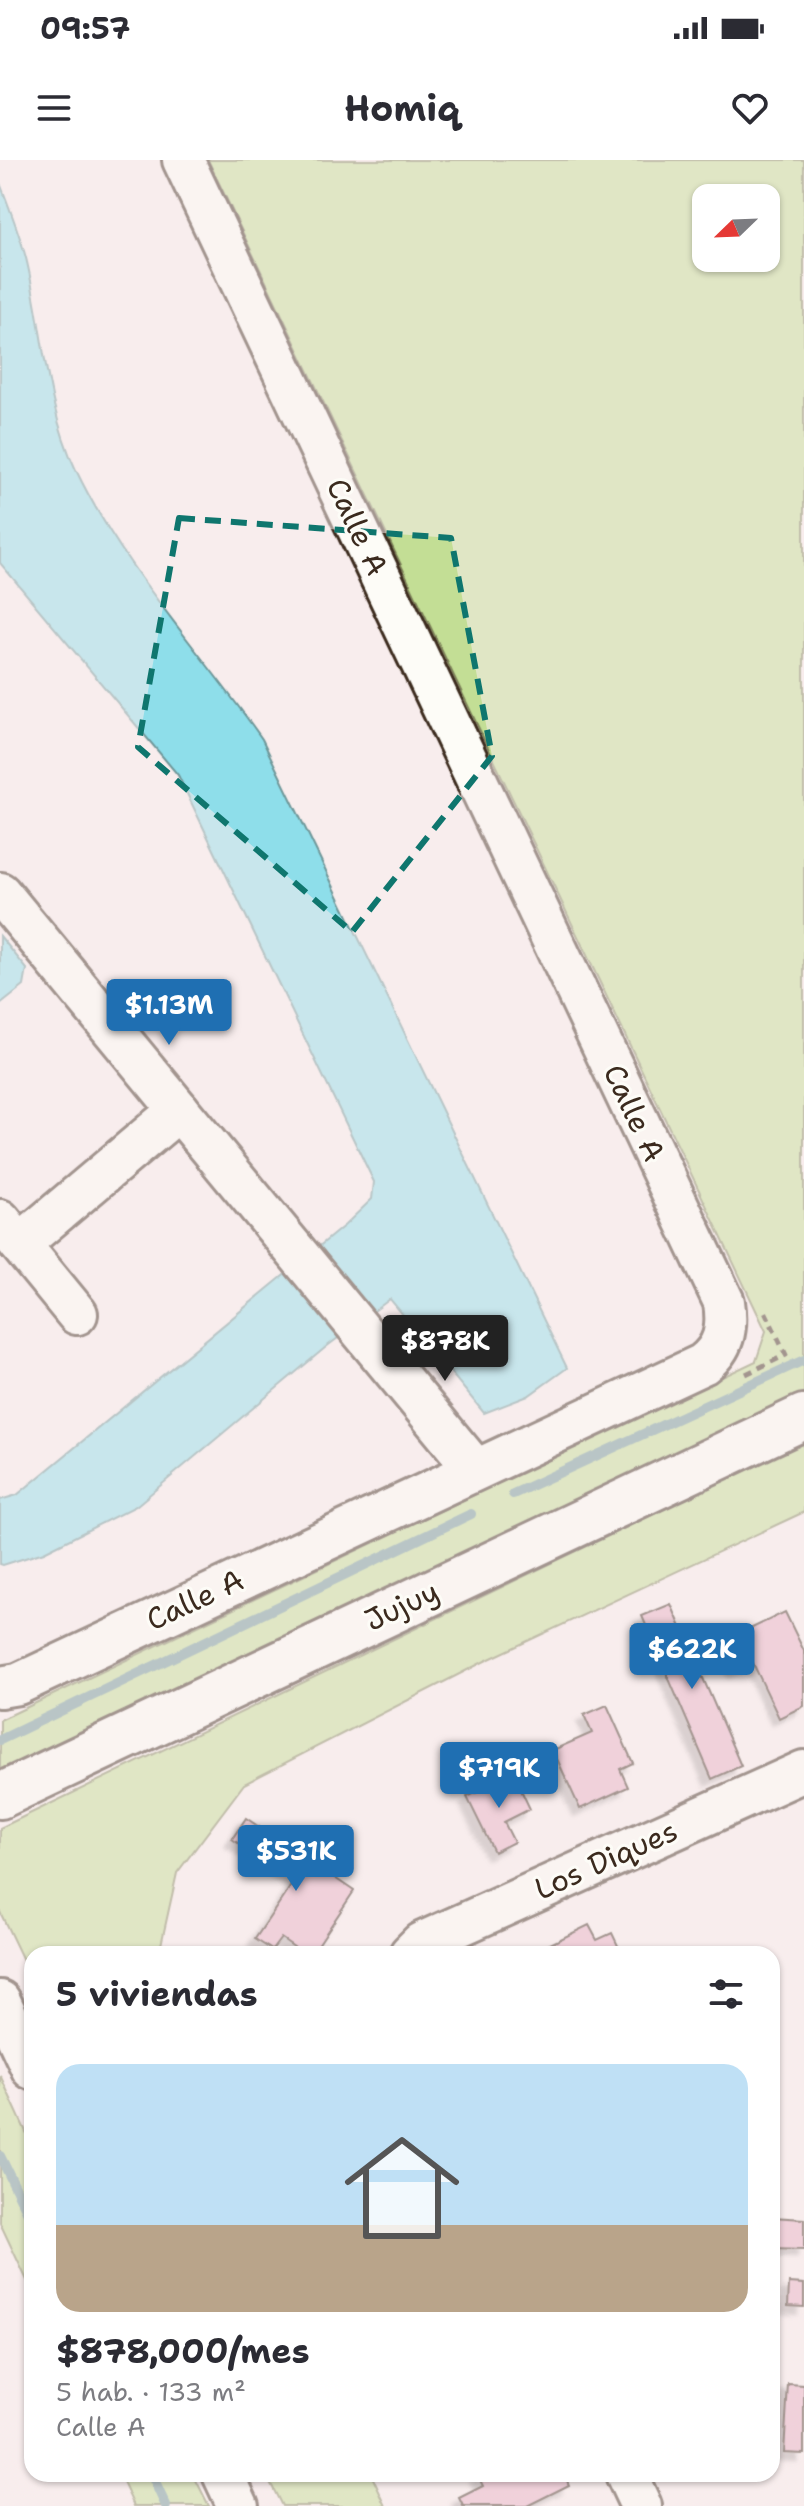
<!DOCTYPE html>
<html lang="es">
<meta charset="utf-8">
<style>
body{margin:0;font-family:"Shantell Sans",sans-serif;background:#f2f2f3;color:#2b2b33;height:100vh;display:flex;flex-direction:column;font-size:30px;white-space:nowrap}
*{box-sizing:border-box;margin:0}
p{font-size:26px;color:#7c7c81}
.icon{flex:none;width:44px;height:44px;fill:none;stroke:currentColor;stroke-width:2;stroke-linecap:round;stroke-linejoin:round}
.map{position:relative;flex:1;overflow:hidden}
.drawer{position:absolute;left:24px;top:1786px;width:756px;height:536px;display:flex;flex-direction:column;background:#fff;border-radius:24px;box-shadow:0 2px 6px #0004}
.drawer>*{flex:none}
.needle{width:52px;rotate:247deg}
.buttons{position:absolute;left:692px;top:24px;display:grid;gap:16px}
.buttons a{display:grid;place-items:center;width:88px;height:88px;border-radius:16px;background:#fff;box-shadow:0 2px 6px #0004;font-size:40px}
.price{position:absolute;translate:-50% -68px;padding:0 18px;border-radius:8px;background:#1f6fb2;color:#fff;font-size:26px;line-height:52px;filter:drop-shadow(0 2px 4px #0008)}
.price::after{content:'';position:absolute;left:50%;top:48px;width:24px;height:18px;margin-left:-12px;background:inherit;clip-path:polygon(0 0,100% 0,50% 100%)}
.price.active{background:#222;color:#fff}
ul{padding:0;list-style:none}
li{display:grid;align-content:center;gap:16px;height:424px;padding:0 32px}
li+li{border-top:2px solid #e1e1e2}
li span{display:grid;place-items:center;height:248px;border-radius:24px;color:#555}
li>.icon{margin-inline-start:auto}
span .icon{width:144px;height:144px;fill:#fffc;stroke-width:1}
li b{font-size:34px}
h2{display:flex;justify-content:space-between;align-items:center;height:96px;padding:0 32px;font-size:34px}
.status{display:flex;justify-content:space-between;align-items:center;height:56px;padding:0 40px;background:#fff;direction:ltr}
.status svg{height:22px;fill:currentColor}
header{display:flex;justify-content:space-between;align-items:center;height:104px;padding:0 32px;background:#fff;font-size:36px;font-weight:700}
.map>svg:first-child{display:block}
.green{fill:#c3de95;stroke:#7f845a;stroke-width:2;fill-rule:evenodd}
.water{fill:#8edeea;stroke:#6d9698;stroke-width:2}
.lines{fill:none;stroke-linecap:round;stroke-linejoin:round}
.stream{stroke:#6d9698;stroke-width:10}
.building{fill:#e6afc4;stroke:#3b2a1e;stroke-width:2;filter:url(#shadow)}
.street-casing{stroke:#3b2a1e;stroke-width:46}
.secondary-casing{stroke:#3b2a1e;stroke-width:50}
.path{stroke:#3b2a1e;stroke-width:5;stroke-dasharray:8 6;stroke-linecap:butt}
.street{stroke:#fdfcf7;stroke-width:40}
.secondary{stroke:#fdfcf7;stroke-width:44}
.marked{fill:none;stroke:#0f766e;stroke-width:6;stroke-dasharray:16 10;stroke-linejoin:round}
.labels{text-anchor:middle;stroke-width:6;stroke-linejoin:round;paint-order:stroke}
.street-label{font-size:30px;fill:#3b2a1e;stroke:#fdfcf7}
</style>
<div class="status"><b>09:57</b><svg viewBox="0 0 49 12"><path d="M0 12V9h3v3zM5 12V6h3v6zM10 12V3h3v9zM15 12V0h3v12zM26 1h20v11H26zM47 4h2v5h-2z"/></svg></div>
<header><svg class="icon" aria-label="menu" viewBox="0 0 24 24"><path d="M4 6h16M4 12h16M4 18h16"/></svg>Homiq<svg class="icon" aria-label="heart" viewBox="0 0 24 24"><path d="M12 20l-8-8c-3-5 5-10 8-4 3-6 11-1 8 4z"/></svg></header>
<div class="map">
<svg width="804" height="2346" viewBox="0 0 804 2346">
<defs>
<filter id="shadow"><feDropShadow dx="-7" dy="7" stdDeviation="2" flood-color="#0004"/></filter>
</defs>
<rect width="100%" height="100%" fill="#f8eded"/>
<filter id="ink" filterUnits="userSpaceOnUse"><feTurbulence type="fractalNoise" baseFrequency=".0125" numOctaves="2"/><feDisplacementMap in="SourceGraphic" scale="16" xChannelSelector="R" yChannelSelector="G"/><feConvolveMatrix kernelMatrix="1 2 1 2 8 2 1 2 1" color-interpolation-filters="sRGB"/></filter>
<g filter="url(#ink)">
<!-- green -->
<g class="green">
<path d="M208,0H804V1239L0,1615V1560L756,1201L766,1171ZM706,38H766V98H706Z"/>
<path d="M804,1282V1352L485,1501L244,1624L177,1713L159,1794H32V1819L0,1752V1668Z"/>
<path d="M0,1915L32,1985V2131L0,2063Z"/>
<path d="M119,2314H193L209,2346H134Z"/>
<path d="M266,2314H371L386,2346H282Z"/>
</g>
<!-- water -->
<g class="water">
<path d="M0,23C9,47 19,72 26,98C43,167 45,244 76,310C123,409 200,490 262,579L567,1208L528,1236L484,1253L390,1139L326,1187L136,1346L44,1392L3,1405L0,1404V1340L17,1335L345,1065L372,1039L374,1022L178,615L0,403Z"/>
<path d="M0,776L27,809L24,826L0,845Z"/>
</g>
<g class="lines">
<!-- stream -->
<g class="stream">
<path d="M513,1334L804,1200"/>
<path d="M0,1580L471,1354"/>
<path d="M0,1996L32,2061"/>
<path d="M151,2314L166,2346"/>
</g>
</g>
<!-- building -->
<g class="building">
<path d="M671,1444L741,1606L712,1619L642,1456Z"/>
<path d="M785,1452L804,1491V1546L779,1558L753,1503L735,1511L721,1483Z"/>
<path d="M607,1545L633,1603L620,1609L628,1627L580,1649L553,1590L592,1573L584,1555Z"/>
<path d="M514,1615L530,1649L504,1662L514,1682L494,1692L467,1637Z"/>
<path d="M246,1658L354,1731L312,1794H304L281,1778L272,1790L255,1779L294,1721L232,1679Z"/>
<path d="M589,1765L597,1780L612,1773L622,1794H547L544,1787Z"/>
<path d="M772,2057L804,2059V2090L772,2089Z"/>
<path d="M789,2123L804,2124V2147L788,2146Z"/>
<path d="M788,2224L804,2225V2294L784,2293Z"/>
<path d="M477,2314H564L569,2325L527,2346H463L459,2338L483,2326Z"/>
</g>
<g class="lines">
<defs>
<g id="street">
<path d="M0,733L475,1309"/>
<path d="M0,1060L77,1154"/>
<path d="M20,1084L179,950"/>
<path d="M0,1527L18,1524L703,1204C724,1188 728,1169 724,1142L183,0"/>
<path d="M410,1794L421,1783L804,1611"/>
<path d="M0,1841L32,1909"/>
<path d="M223,2314L238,2346"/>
<path d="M626,2314L641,2346"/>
</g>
<path id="secondary" d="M0,1636L804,1257"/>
</defs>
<!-- street casing -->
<use href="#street" class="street-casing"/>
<!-- secondary casing -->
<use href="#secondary" class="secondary-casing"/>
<!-- path -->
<path class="path" d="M746,1214L786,1195L764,1149"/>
<!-- street -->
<use href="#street" class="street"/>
<!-- secondary -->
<use href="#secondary" class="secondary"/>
</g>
</g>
<!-- marked area -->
<path d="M0 0H804V2346H0ZM179,358L451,378L492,596L352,772L138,587Z" fill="#f8eded" fill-opacity=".55" fill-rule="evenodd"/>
<path class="marked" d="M179,358L451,378L492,596L352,772L138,587Z"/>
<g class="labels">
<!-- street labels -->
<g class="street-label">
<text transform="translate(357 367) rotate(65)" y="10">Calle A</text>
<text transform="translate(634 953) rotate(65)" y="10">Calle A</text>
<text transform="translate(195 1440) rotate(-25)" y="10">Calle A</text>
<text transform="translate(402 1446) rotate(-25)" y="10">Jujuy</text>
<text transform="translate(606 1700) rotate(-24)" y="10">Los Diques</text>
</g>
</g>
</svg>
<div class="buttons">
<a><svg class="needle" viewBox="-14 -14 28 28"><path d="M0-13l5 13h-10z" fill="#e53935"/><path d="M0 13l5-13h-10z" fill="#7c7c81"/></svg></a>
</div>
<b class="price" style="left:169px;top:887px">$1.13M</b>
<b class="price active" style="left:445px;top:1223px">$878K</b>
<b class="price" style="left:692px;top:1531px">$622K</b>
<b class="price" style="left:499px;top:1650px">$719K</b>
<b class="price" style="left:296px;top:1733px">$531K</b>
<section class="drawer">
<h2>5 viviendas<svg class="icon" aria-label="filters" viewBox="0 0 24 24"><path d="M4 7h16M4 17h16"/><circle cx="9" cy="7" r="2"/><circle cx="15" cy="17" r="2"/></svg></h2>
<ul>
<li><span style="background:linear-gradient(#bfe0f5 65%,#b9a48a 0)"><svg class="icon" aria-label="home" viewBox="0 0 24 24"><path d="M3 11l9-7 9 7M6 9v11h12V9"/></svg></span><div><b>$878,000/mes</b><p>5 hab. · 133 m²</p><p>Calle A</p></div></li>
</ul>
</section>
</div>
